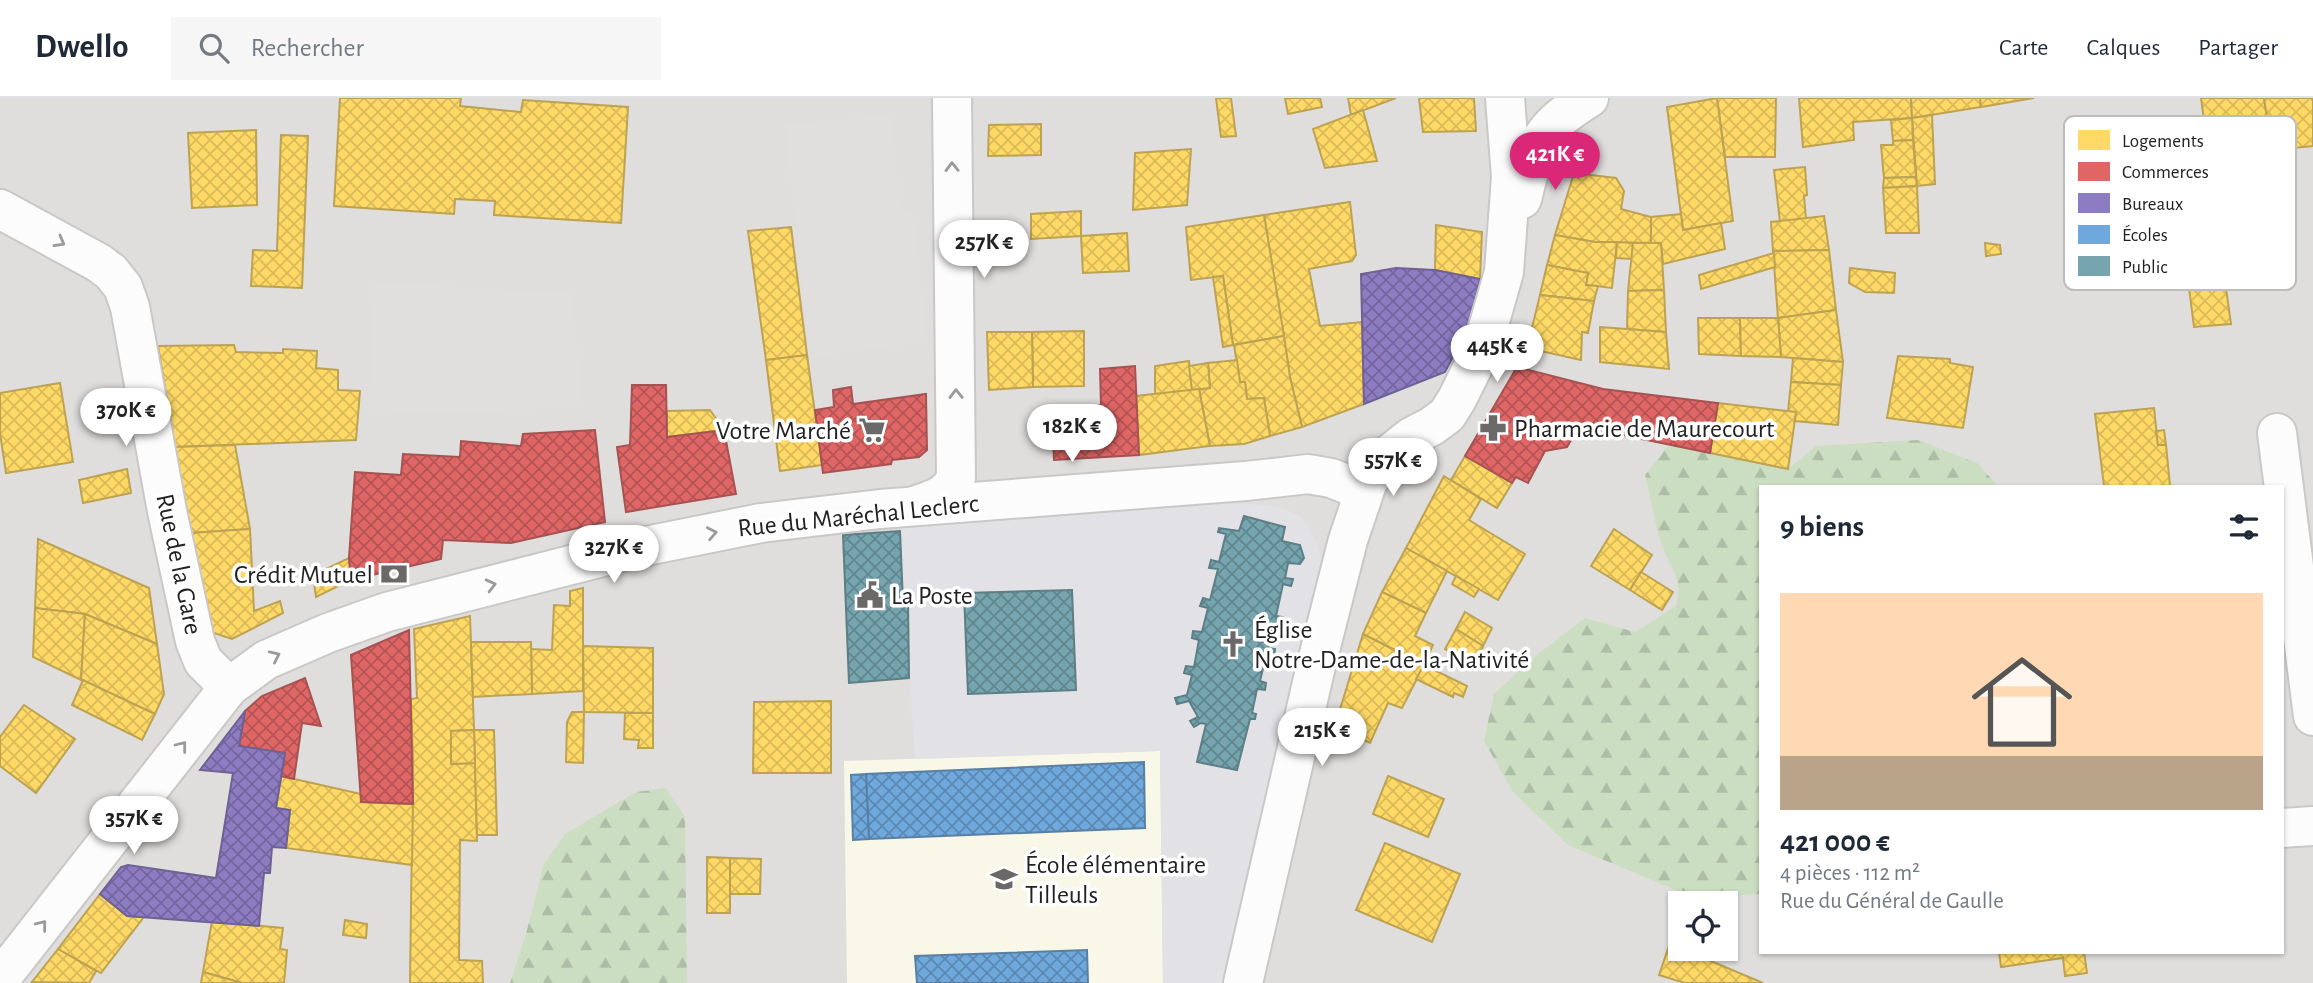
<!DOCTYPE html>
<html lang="fr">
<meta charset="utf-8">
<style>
body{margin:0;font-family:"Alegreya Sans",sans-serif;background:#f6f6f7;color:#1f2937;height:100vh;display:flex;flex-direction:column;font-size:26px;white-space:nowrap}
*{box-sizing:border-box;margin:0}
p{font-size:23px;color:#747a83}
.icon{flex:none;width:38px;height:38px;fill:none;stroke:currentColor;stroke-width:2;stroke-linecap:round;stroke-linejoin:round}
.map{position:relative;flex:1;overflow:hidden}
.panel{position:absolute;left:1759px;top:387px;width:525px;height:469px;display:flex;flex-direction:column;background:#fff;border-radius:0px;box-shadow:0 2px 5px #0004}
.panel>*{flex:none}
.fabs{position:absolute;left:1668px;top:793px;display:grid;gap:14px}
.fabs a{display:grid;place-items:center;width:70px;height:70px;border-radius:0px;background:#fff;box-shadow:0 2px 5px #0004;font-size:35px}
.price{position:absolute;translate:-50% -60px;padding:0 16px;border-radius:24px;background:#fff;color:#222;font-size:23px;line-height:46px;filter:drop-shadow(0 2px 4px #0008)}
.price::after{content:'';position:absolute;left:50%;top:42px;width:21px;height:16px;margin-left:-10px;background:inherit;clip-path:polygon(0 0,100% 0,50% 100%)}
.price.on{background:#db2777;color:#fff}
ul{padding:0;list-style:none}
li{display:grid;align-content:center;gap:14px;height:371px;padding:0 21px}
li+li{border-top:2px solid #e0e1e3}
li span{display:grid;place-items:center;height:217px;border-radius:0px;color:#555}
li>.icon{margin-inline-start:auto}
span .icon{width:126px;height:126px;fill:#fffc;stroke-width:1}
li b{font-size:30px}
h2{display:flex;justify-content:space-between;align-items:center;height:84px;padding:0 21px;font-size:30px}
header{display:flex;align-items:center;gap:42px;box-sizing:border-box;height:98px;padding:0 35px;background:#fff;border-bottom:2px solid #e0e1e3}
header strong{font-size:33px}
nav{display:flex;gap:38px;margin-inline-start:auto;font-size:24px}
.search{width:490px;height:63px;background:#f6f6f7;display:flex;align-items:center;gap:18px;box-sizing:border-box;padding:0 24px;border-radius:0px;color:#747a83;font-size:26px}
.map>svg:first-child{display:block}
.residential{fill:#dfdedc;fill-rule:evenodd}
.education{fill:#f8f7e8}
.forest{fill:url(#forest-firs)}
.parking{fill:#e0dfde}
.plaza{fill:#e2e1e5;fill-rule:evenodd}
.homes{fill:url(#homes-cross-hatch);stroke:#bda252;stroke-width:2}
.shops{fill:url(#shops-cross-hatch);stroke:#a75252;stroke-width:2}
.offices{fill:url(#offices-cross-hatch);stroke:#6e6193;stroke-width:2}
.schools{fill:url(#schools-cross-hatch);stroke:#5880a4;stroke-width:2}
.public{fill:url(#public-cross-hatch);stroke:#5d7e85;stroke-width:2}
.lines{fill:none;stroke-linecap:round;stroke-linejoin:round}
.minor-casing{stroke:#c9c8c7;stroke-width:42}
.minor{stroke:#fdfcfc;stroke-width:38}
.oneway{stroke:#9a9a9a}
.labels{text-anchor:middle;stroke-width:7;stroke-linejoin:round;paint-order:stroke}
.poi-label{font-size:26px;fill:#222;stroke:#fff;text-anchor:start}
.street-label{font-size:26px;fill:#222;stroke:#fff}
.key{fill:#fff;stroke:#bdbdbd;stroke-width:2}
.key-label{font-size:19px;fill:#222}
</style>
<header>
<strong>Dwello</strong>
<div class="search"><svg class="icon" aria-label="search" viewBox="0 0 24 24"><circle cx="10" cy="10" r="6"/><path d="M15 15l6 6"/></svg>Rechercher</div>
<nav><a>Carte</a><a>Calques</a><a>Partager</a></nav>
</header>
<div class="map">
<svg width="2313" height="885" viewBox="0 0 2313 885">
<defs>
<pattern id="forest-firs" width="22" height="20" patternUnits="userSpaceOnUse" patternTransform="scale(1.75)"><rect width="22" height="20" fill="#cbdec1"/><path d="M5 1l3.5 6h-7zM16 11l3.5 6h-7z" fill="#aebea6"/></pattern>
<pattern id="homes-cross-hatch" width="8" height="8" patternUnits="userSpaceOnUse" patternTransform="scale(1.75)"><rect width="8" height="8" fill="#ffd966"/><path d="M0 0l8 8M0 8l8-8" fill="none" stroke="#daba58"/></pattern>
<pattern id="shops-cross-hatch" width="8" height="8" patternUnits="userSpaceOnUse" patternTransform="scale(1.75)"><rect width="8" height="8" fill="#e06666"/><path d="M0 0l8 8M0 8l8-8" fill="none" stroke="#b55454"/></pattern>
<pattern id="offices-cross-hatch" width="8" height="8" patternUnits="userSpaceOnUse" patternTransform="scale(1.75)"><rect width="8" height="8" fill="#8e7cc3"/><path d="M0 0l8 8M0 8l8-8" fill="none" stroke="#74659e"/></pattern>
<pattern id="schools-cross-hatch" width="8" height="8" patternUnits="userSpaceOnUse" patternTransform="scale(1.75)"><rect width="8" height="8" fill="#6fa8dc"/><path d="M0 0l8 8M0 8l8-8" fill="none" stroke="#5b88b2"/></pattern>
<pattern id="public-cross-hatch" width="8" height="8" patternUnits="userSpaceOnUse" patternTransform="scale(1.75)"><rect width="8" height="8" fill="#76a5af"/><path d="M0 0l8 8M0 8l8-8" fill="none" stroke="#60868e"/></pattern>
</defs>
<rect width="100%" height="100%" fill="#f0eeeb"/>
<!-- residential -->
<path class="residential" d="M0,0H2313V885H0ZM1760,388H2282V854H1760ZM1680,805H1726V850H1680Z"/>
<!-- education -->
<path class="education" d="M1160,653L1163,885H847L844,663Z"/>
<!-- forest -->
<g class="forest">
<path d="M1918,342L1977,365L1998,388H1760V796L1695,800L1568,747L1513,694L1484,643L1494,596L1534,559L1585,520L1635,534L1676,508C1684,479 1670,471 1662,447C1654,424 1651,400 1645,377L1669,347L1788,371L1816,348Z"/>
<path d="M666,690L685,719L687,885H510L526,836L544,766L565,736L636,694Z"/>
</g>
<!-- parking -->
<g class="parking">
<path d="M892,18L899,114H913L927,243L810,259L785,26Z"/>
<path d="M375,185L571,195L583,309L368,317Z"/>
</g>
<!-- plaza -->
<path class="plaza" d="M1179,404L1268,407L1286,412L1300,418L1309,429L1316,444L1322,464L1321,479L1228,885H1163L1160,653L915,661L909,580L908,504H903L900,426ZM1244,418L1284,429L1282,443L1300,447L1304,460L1300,466L1288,465L1285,480L1293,482L1291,488L1283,486L1276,518L1283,519L1282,526L1273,525L1268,550L1274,559L1266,558L1260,583L1266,585L1265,592L1257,591L1252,615L1256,616L1255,621H1250L1237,672L1197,664L1206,626L1201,625L1194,629L1190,623L1198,619L1189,603L1176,600L1187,597L1192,577L1184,575L1186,568L1194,569L1199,542L1192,540L1193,533L1202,534L1208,510L1200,508L1203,500L1210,502L1218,471L1210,470L1219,464L1226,436L1218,434L1219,430L1239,433ZM1072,492L1076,592L968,596L965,495Z"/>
<!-- homes -->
<g class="homes">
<path d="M340,0H461L460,8L521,14L523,2L628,9L621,125L494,117L495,103L455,101L454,116L334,108Z"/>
<path d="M1216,0H1231L1236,38L1221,39Z"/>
<path d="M1285,0H1320L1322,9L1288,16Z"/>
<path d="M1348,0H1396L1351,17Z"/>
<path d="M1419,0H1474L1476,33L1423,34Z"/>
<path d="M1717,0H1776L1775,59H1725Z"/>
<path d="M1717,0L1733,123L1683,132L1667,9Z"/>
<path d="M1799,0H1911L1912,20L1853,24L1854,42L1803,49Z"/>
<path d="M1911,0H1980L1981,9L1912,20Z"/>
<path d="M1980,0H2034L1981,9Z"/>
<path d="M2201,0H2264L2272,52L2209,59Z"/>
<path d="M2264,0H2313V48L2272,52Z"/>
<path d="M1363,12L1377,63L1325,70L1313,31Z"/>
<path d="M1932,17L1935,86L1917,88L1912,20Z"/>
<path d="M1912,20L1913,42L1893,43L1891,22Z"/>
<path d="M1041,26V57L988,58L989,27Z"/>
<path d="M256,32L257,107L192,110L188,35Z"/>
<path d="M281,37L308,38L302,190L251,188L253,152L277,153Z"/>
<path d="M1913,42L1916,79L1884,80L1881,47H1893V43Z"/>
<path d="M1191,51L1187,107L1133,112L1135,55Z"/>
<path d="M1578,56L1591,60L1586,76L1574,75Z"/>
<path d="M1805,69L1807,97L1804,98L1806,121L1780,124L1774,72Z"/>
<path d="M1574,75L1616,80L1624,93L1621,111L1651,119V145L1595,144L1555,137Z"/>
<path d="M1916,79L1917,88L1883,90L1884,80Z"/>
<path d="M1917,88L1919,135H1886L1883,90Z"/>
<path d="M1350,104L1356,157L1352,163L1309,171L1320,228L1362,224L1364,306L1302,329L1290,279L1264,117Z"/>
<path d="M1081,113V138L1031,141V116Z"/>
<path d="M1681,116L1683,132L1721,125L1725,151L1663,166L1661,145H1651V119Z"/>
<path d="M1264,117L1284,238L1233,247L1223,178L1191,182L1186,129Z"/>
<path d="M1824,118L1829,152L1773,153L1771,124Z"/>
<path d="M1436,127L1482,134L1480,181L1435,172Z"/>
<path d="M791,129L807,257L766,262L748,133Z"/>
<path d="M1127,135L1129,173L1083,175L1081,138Z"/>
<path d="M1555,137L1595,144H1617L1612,190L1586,187L1588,175L1547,167Z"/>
<path d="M2207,141L2213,191L2226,190L2231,226L2194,229L2183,143Z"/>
<path d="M1617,144L1633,145L1632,161L1616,160Z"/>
<path d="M1633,145H1661L1664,192L1628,193Z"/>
<path d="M1985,145L2000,147L2001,156L1986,158Z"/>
<path d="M1829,152L1836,212L1778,220L1773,153Z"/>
<path d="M1774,155L1775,169L1701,191L1699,177Z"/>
<path d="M1547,167L1588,175L1586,187L1598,188L1594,203L1540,197Z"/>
<path d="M1850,170L1895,175L1894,195L1865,194L1849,185Z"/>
<path d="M1223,178L1233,247L1223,249L1213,179Z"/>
<path d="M1664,192L1666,234L1627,231L1628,193Z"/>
<path d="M1540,197L1594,203L1588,235L1582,234L1581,262L1527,250Z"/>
<path d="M1836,212L1843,264L1781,259L1778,220Z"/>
<path d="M1698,220H1740L1741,258L1699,256Z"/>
<path d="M1740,220H1778L1781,259L1741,258Z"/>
<path d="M1600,229L1666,234L1669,271L1600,264Z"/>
<path d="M1084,233V288L1033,289L1032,234Z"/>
<path d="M987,234H1032L1033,289L989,292Z"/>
<path d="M1284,238L1290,279L1302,329L1270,338L1264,300L1247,301L1245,284H1240L1234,247Z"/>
<path d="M234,247L236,254L283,255V251L317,253L316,270L338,272V292L360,293L356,342L175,349L158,248Z"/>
<path d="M807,257L822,367L780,373L766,262Z"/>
<path d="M1898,258L1950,261V265L1973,269L1963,330L1887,320Z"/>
<path d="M1793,260L1843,264L1841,287L1791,284Z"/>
<path d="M1237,262L1240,284H1245L1247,301L1264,300L1270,338L1244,346L1210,348L1199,291L1210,290L1208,265Z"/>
<path d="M1189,263L1192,292L1155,297V268Z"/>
<path d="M1208,265L1210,290L1192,292L1189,268Z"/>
<path d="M1791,284L1841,287L1838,327L1795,323L1796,314H1788Z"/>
<path d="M60,285L73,364L6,375L0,335V295Z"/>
<path d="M1199,291L1210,348L1139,357L1136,298Z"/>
<path d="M1718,305L1796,314L1788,371L1710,355Z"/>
<path d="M2154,310L2158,347H2166L2170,388H2104L2095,316Z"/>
<path d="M710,312L724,332L667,339V313Z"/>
<path d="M2164,332L2166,347H2158L2156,333Z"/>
<path d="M235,347L250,431L191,435L175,349Z"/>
<path d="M1465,358L1512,385L1497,410L1451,382Z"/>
<path d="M127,371L131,395L83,405L79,382Z"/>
<path d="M1444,378L1481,401L1469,422L1525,456L1498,502L1406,450Z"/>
<path d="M250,431L254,513L280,503L283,515L232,541L211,534L191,435Z"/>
<path d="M1614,431L1652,457L1630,492L1591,468Z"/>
<path d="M38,441L149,490L157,546L85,516L35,510Z"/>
<path d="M1406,450L1447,473L1426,515L1382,494Z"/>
<path d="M349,460L351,482L316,499L313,477Z"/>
<path d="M1641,474L1673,494L1662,512L1630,492Z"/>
<path d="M1456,478L1479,491L1474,499L1452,486Z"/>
<path d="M583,490V593L532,596L531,551L552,552L554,507L570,508V493Z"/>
<path d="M1382,494L1426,515L1415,538L1433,547L1424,567L1363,536Z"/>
<path d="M35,510L85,516L81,582L33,559Z"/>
<path d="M1465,514L1492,530L1483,548L1456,531Z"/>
<path d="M85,516L157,546L164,596L155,616L81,582Z"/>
<path d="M470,518L474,632L451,633V666L475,665L477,743L460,742L459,862L482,863L483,885H410L413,661L411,601L417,600L414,531Z"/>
<path d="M1456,531L1483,548L1474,567L1445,551Z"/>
<path d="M1363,536L1424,567L1402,610L1388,605L1370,645L1335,628Z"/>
<path d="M471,544H531L532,596L473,599Z"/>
<path d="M583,548L653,550V615L584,614Z"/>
<path d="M1424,567L1467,588L1463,599L1454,595L1453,599L1416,581Z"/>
<path d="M83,582L155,616L142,642L72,607Z"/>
<path d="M831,603V675H753L754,604Z"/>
<path d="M24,607L75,641L36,695L0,668V639Z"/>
<path d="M572,614H584L583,665L566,664L567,624Z"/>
<path d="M625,615H653V650H638L639,642L624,641Z"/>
<path d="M474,632H494L497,737H477Z"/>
<path d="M474,632L475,665L451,666V633Z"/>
<path d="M281,678L361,696V704L413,706L412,767L286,750L290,712L276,710Z"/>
<path d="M1388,678L1444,701L1428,739L1373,716Z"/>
<path d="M1385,745L1460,776L1432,844L1356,812Z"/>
<path d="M707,759L730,760V815H707Z"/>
<path d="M730,760L761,761L760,796H730Z"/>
<path d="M100,796L127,818L144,819L101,875L58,851Z"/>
<path d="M345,822L367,826L366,840L343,837Z"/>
<path d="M212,823L283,830L280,851L287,852L284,885H242L203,874Z"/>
<path d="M1670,845L1680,850L1763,885H1685L1659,877Z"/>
<path d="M58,851L96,873L89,885L32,884Z"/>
<path d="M1999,854H2084L2087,875L2065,878L2063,860L2001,869Z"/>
<path d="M203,874L242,885H201Z"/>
</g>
<!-- shops -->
<g class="shops">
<path d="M1135,268L1139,357L1054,362L1052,320H1064V311L1101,307L1100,271Z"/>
<path d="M1517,269L1603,291L1718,305L1710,355L1579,328L1567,349L1545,353L1528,385L1516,379L1512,385L1465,358Z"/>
<path d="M632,287H666L667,339L724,332L736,396L626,414L617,349L630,347Z"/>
<path d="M851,289L853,306L926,296L927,352L919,359L892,362L891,366L823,375L815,312L834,309L833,292Z"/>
<path d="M595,332L605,424L511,445L443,442L441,461L351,482L349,460L355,374L401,377L403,356L460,359L461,343L521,348L523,336Z"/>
<path d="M409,532L413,706L361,704L351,557Z"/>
<path d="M305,580L321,628L302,625L294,681L281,678L285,655L239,648L245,613L262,598Z"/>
</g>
<!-- offices -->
<g class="offices">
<path d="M1396,170L1435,172L1480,181L1469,229L1445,274L1364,306L1361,176Z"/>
<path d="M245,613L239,648L285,655L276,710L290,712L286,750L272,749L270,775H264L259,828L127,818L100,796L121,769L128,767L216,780L233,675L200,672Z"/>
</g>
<!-- schools -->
<g class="schools">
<path d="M1144,664L1145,730L869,741L866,676Z"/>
<path d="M866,676L869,741L853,742L851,677Z"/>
<path d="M1087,852L1088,885H917L915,858Z"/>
</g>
<!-- public -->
<g class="public">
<path d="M1244,418L1285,429L1282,443L1300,447L1304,460L1300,466L1288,465L1285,480L1293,481L1291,488L1283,486L1276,518L1283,519L1282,527L1273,525L1268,550L1275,551L1274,559L1266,558L1260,583L1266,585L1265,592L1257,591L1252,615L1256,616L1255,621H1250L1237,672L1197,664L1206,626L1201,625L1194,629L1190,623L1198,619L1189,603L1177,606L1175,600L1187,597L1192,577L1184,575L1186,568L1194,569L1199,542L1192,540L1193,533L1202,534L1208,510L1200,508L1203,500L1210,502L1218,471L1209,470L1211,462L1219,464L1226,436L1218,434L1219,430L1239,433Z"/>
<path d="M900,433L903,504H908L909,580L849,585L843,437Z"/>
<path d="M1072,492L1076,592L968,596L964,495Z"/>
</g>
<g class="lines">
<defs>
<g id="minor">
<path d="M1522,101C1536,45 1538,31 1589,0"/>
<path d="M0,111L99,165L111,174L123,189L130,209L167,413L195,543L203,563L229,589"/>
<path d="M2277,335L2313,618"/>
<path d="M917,407C934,401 950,397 956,379L952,0"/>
<path d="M2282,730L2313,728"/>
<path d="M0,881L229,589L266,562L328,535L387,514L641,449L761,425L880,411L1246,383L1308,376L1331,380L1364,393"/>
<path d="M1243,885L1315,572L1348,442L1368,383L1386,359L1411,339L1432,328L1447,317L1457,301L1482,251L1504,174L1511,79L1505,0"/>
</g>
</defs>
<!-- minor casing -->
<use href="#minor" class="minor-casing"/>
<!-- minor -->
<use href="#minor" class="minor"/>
</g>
<!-- one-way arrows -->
<defs><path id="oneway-chevron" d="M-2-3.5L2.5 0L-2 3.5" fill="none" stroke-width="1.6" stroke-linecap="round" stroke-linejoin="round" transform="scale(1.75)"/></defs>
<g class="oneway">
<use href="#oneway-chevron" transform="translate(952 69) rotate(-91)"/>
<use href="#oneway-chevron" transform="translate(60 144) rotate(29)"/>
<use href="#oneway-chevron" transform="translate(956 296) rotate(-91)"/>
<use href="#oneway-chevron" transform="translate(712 435) rotate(-11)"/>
<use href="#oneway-chevron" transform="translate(491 487) rotate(-14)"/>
<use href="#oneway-chevron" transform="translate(275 558) rotate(-25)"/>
<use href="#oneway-chevron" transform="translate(182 648) rotate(-52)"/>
<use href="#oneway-chevron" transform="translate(42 827) rotate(-52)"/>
</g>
<!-- icons -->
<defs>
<symbol id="pharmacy-bare" viewBox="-9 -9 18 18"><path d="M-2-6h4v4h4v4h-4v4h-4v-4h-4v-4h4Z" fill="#6a6968" stroke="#fff" stroke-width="2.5" paint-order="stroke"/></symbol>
<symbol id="supermarket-bare" viewBox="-9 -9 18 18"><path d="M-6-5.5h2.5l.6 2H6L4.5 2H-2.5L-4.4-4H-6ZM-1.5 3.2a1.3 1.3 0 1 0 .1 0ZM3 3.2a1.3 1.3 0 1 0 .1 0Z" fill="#6a6968" stroke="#fff" stroke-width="2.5" paint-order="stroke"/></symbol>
<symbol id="bank-bare" viewBox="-9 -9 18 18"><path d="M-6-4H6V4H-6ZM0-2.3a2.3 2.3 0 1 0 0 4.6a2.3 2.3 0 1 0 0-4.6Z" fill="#6a6968" stroke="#fff" stroke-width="2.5" paint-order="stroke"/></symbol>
<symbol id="civic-bare" viewBox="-9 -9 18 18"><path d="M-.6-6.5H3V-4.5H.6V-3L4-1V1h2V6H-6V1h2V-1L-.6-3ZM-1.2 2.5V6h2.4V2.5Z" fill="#6a6968" stroke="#fff" stroke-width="2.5" paint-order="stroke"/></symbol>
<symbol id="church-bare" viewBox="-9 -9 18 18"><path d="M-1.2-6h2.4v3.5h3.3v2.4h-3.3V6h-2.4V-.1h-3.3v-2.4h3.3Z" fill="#6a6968" stroke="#fff" stroke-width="2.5" paint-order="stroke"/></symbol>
<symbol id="school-bare" viewBox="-9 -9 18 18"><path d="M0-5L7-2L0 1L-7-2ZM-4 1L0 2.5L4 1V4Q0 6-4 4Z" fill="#6a6968" stroke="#fff" stroke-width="2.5" paint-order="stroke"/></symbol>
</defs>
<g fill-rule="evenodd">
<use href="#pharmacy-bare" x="1474" y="311" width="38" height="38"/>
<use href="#supermarket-bare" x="853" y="313" width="38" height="38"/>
<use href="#bank-bare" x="375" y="457" width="38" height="38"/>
<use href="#civic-bare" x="851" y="478" width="38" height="38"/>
<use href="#church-bare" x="1214" y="527" width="38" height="38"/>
<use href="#school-bare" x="985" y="762" width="38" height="38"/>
</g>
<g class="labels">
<!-- poi labels -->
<g class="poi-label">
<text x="1514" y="339">Pharmacie de Maurecourt</text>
<text x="851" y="341" text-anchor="end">Votre Marché</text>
<text x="373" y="485" text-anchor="end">Crédit Mutuel</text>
<text x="891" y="506">La Poste</text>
<text x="1254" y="540">Église<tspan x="1254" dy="30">Notre-Dame-de-la-Nativité</tspan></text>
<text x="1025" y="775">École élémentaire<tspan x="1025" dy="30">Tilleuls</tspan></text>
</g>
<!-- street labels -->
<g class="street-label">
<text transform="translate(858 417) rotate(-6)" y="9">Rue du Maréchal Leclerc</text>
<text transform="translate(180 466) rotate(78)" y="9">Rue de la Gare</text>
</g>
</g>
<!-- legend -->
<rect x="2064" y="18" width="232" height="174" rx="10" class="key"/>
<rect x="2078" y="32" width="32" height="20" fill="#ffd966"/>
<rect x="2078" y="64" width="32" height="19" fill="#e06666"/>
<rect x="2078" y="95" width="32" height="20" fill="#8e7cc3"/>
<rect x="2078" y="127" width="32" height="19" fill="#6fa8dc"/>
<rect x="2078" y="158" width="32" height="20" fill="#76a5af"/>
<g class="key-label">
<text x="2122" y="49">Logements</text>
<text x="2122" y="80">Commerces</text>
<text x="2122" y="112">Bureaux</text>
<text x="2122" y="143">Écoles</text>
<text x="2122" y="175">Public</text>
</g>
</svg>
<div class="fabs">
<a><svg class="icon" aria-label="locate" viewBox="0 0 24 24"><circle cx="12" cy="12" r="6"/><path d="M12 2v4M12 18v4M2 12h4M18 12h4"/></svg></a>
</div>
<b class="price on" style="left:1555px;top:94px">421K €</b>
<b class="price" style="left:984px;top:182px">257K €</b>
<b class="price" style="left:1497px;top:286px">445K €</b>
<b class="price" style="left:126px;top:350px">370K €</b>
<b class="price" style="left:1072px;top:366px">182K €</b>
<b class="price" style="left:1393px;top:400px">557K €</b>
<b class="price" style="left:614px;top:487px">327K €</b>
<b class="price" style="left:1322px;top:670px">215K €</b>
<b class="price" style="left:134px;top:758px">357K €</b>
<section class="panel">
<h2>9 biens<svg class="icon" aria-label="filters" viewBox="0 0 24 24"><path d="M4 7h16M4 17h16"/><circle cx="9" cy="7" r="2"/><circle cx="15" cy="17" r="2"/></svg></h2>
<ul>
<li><span style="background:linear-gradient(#ffd9b3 75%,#b9a48a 0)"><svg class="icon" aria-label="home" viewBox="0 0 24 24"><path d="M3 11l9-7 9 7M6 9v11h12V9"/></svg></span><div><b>421 000 €</b><p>4 pièces · 112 m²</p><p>Rue du Général de Gaulle</p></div></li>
</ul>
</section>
</div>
